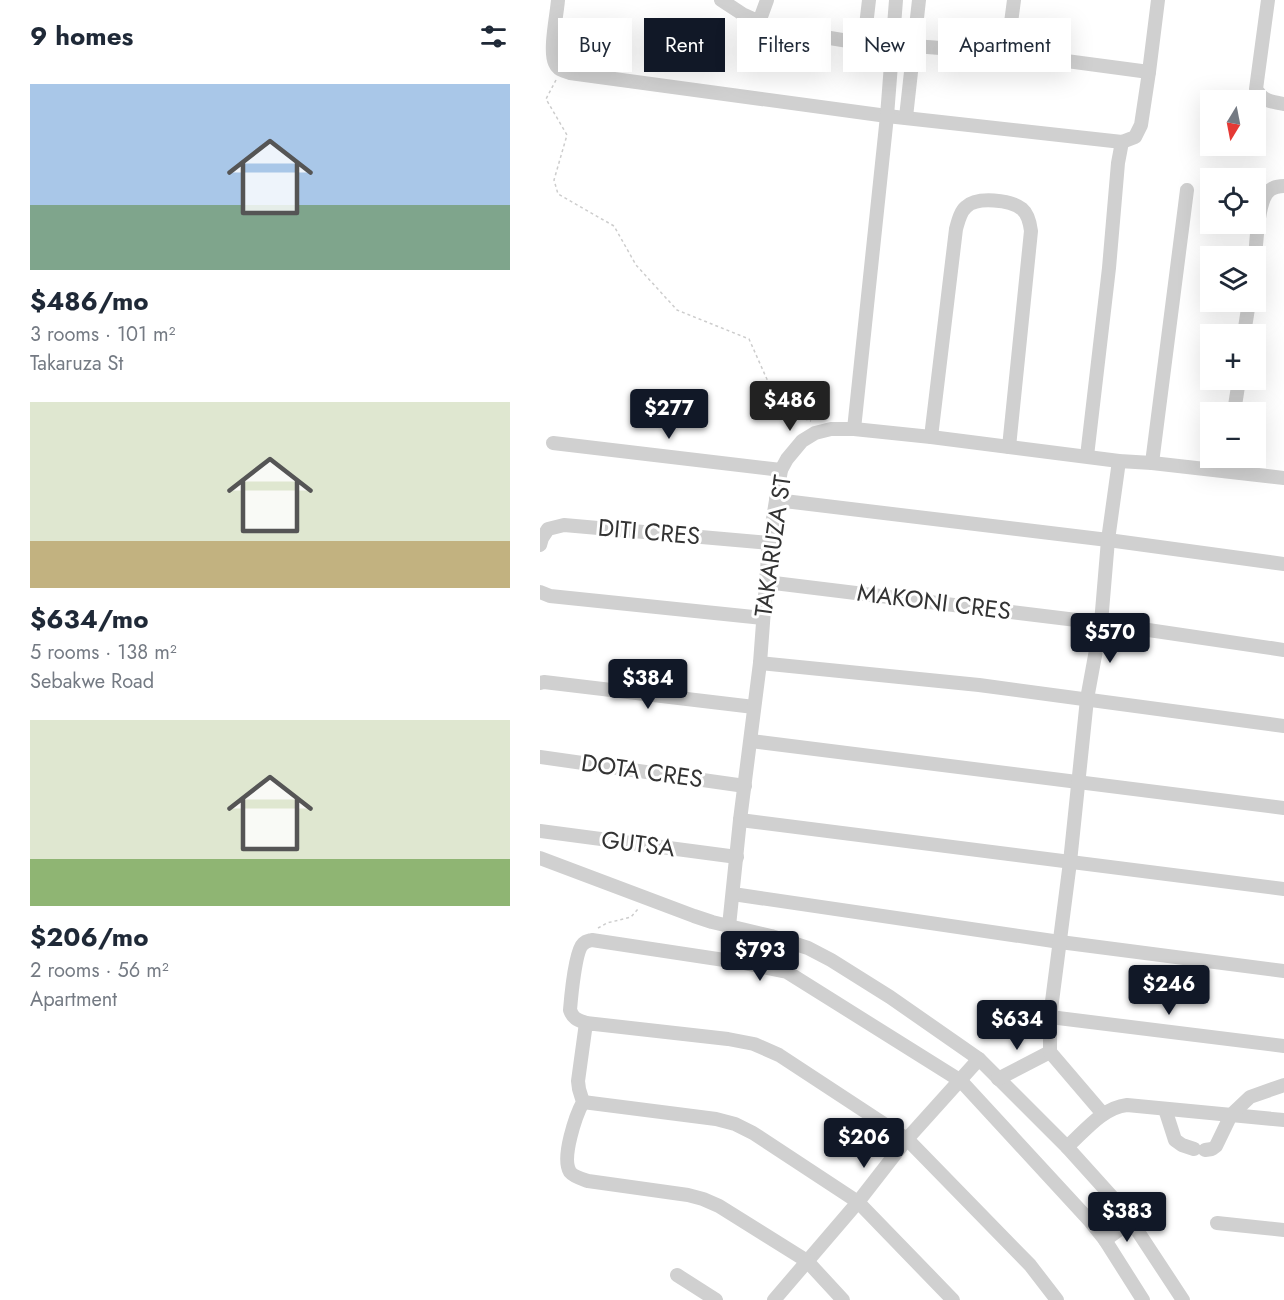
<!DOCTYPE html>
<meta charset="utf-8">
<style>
body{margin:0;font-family:Jost,sans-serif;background:#f2f2f3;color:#1f2937;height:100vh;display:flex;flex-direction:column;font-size:22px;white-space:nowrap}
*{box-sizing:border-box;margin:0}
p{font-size:20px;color:#747a83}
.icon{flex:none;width:33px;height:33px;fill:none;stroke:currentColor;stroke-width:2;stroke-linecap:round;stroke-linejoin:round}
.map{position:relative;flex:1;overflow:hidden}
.sheet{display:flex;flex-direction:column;background:#fff;width:540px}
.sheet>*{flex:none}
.hud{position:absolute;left:18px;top:18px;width:570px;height:54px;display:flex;gap:12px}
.needle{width:39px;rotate:190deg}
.controls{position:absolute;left:660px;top:90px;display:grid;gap:12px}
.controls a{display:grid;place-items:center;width:66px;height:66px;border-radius:0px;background:#fff;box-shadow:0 6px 24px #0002;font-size:30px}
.price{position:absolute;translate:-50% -51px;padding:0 14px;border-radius:6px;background:#111827;color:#fff;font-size:20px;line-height:39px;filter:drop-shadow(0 2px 3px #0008)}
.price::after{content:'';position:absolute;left:50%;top:36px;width:18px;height:14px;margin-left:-9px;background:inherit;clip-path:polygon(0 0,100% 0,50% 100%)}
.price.on{background:#222;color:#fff}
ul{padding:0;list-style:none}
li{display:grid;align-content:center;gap:12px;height:318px;padding:0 30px}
li span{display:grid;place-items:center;height:186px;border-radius:0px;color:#555}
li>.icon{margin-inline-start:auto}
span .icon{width:108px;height:108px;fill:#fffc;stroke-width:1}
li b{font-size:26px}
h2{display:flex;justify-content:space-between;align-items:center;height:72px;padding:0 30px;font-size:26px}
.chip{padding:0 21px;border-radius:0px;background:#fff;box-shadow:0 6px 24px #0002;font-size:21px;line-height:54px}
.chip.on{background:#111827;color:#fff}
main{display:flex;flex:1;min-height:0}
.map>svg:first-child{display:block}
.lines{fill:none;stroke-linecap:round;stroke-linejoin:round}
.path{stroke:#cdcdcd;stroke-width:1.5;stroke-dasharray:3 3;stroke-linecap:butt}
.minor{stroke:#d0d0d0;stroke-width:14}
.labels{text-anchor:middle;stroke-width:6;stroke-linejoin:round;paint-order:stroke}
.street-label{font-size:24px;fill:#333;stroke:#fff}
</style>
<main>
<section class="sheet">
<h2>9 homes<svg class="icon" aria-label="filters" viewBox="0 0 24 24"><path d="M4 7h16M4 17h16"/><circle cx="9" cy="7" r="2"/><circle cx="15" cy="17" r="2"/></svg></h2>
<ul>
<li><span style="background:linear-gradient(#a9c7e8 65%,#7fa58c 0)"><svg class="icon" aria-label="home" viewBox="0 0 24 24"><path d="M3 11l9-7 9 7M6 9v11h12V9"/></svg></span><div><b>$486/mo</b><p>3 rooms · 101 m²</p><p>Takaruza St</p></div></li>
<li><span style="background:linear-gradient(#dfe7d0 75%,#c2b280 0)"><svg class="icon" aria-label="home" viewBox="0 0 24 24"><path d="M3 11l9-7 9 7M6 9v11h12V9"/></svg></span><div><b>$634/mo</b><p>5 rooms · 138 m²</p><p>Sebakwe Road</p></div></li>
<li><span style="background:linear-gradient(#dfe7d0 75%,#8fb573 0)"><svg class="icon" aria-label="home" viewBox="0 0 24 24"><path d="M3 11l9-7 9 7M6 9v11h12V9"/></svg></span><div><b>$206/mo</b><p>2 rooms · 56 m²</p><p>Apartment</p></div></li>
</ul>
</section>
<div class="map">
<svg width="744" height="1300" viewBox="0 0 744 1300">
<rect width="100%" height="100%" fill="#fff"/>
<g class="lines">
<!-- path -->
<g class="path">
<path d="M16,80L6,99L27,135L14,180L18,194L74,226L96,265L137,310L209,339L238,404L262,418L271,421"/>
<path d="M58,928L67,923L91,917L98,909"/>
</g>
<!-- minor -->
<g class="minor">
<path d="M18,0C17,14 9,51 15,63C18,70 23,71 30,73L347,116L582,142L595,137L601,125L609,72L618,0"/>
<path d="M181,0L204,15L235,29L351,48"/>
<path d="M728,0L716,89C723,101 731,102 744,104"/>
<path d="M219,22L227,0"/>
<path d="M324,43L329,0"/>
<path d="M374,46L467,53L609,72"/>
<path d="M467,53L474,0"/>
<path d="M366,117L379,0"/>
<path d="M715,256C717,241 717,199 730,190C734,187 739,186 744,186"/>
<path d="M704,334L709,302"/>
<path d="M694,412L699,380"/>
<path d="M314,429L347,116L356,0"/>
<path d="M391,437L416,229C418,222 420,212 426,207C437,196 471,200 482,209C488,214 490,223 491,231L469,447"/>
<path d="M13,443L241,470"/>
<path d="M547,456L569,268L578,163L582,142"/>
<path d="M612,463L647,190"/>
<path d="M236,500L568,540L744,564"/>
<path d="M0,545L2,538L8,529L24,525L229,543"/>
<path d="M226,582L561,623L744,650"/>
<path d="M0,592L10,596L223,618"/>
<path d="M220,663L439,685L744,726"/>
<path d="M0,683L4,682L214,707"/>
<path d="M211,741L744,808"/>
<path d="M0,757L205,786"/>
<path d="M200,820L744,889"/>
<path d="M0,831L197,857"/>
<path d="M0,858L154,916L172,922L231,936L268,948L291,960L350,997L439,1059L527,1147L573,1198L591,1221L643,1300"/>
<path d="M193,894L520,942L744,971"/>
<path d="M189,926L200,820L220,663L229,543L241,470L247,459L262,441L275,433L291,429H314L391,437L579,461L612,463L744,478"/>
<path d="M510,1017L744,1046"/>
<path d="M46,1023C38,1020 33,1019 30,1010C31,998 35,951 43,944C46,941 48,941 52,940L204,963L247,972L421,1081L549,1220L565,1240L603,1300"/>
<path d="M458,1079L510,1052"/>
<path d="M43,1102L176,1119L195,1124L213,1133L318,1202L413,1300"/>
<path d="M625,1109L635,1140L642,1145L654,1149"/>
<path d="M563,1114L510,1052V1017L530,862L547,699L561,623L568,540L579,461"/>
<path d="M527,1147C545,1131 562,1108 587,1105L744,1120"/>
<path d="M665,1150L672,1149L676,1146L691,1115L710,1097L744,1085"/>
<path d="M677,1223L744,1230"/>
<path d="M565,1240L591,1221"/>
<path d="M137,1275L176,1300"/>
<path d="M234,1300L318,1202L367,1139L439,1059"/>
<path d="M303,1300L267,1261L179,1206L163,1199L148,1195L48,1181C42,1179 34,1177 30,1172C21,1158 36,1115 43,1102L39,1089L38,1081L46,1023L188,1039L214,1044L239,1055L367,1139L490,1265L517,1300"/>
</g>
</g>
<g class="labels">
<!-- street labels -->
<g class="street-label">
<text transform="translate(109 532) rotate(5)" y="8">DITI CRES</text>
<text transform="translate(233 546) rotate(-82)" y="8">TAKARUZA ST</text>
<text transform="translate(394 602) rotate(7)" y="8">MAKONI CRES</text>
<text transform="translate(102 771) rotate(8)" y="8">DOTA CRES</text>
<text transform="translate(98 844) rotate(7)" y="8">GUTSA</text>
</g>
</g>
</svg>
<div class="controls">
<a><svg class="needle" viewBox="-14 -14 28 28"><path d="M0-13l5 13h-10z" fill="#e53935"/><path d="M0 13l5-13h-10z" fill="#747a83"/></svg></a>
<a><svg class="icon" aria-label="locate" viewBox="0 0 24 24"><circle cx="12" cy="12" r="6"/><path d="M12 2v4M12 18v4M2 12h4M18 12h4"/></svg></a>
<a><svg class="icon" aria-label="layers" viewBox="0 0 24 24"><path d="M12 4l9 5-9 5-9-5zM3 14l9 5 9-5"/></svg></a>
<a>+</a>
<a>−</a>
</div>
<b class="price on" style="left:250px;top:432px">$486</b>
<b class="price" style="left:129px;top:440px">$277</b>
<b class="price" style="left:570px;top:664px">$570</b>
<b class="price" style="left:108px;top:710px">$384</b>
<b class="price" style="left:220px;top:982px">$793</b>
<b class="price" style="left:629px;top:1016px">$246</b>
<b class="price" style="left:477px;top:1051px">$634</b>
<b class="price" style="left:324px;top:1169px">$206</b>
<b class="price" style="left:587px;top:1243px">$383</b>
<div class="hud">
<a class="chip">Buy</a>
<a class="chip on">Rent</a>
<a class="chip">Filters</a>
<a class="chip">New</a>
<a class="chip">Apartment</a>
</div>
</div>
</main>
